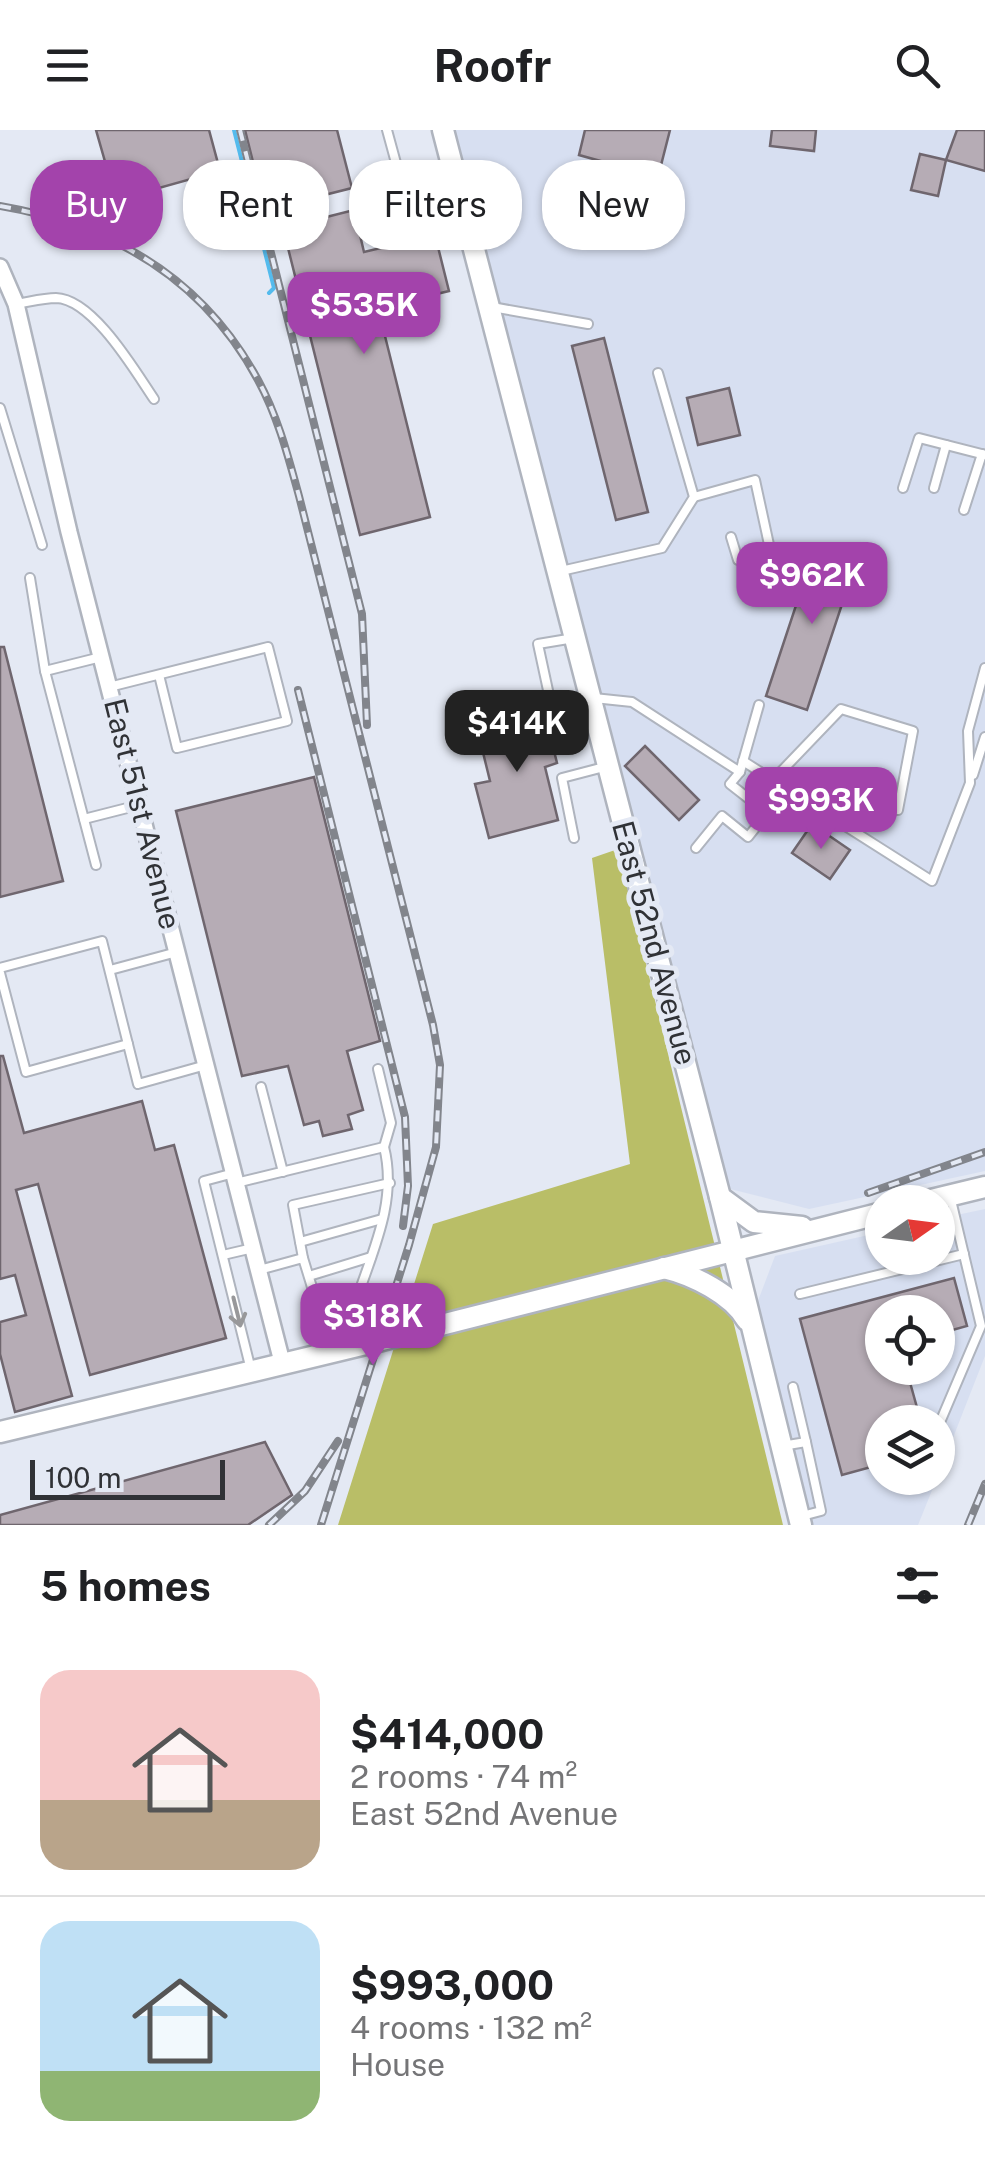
<!DOCTYPE html>
<meta charset="utf-8">
<style>
body{margin:0;font-family:"Public Sans",sans-serif;background:#f2f2f2;color:#202124;height:100vh;display:flex;flex-direction:column;font-size:38px;white-space:nowrap}
*{box-sizing:border-box;margin:0}
p{font-size:32px;color:#757577}
.icon{flex:none;width:55px;height:55px;fill:none;stroke:currentColor;stroke-width:2;stroke-linecap:round;stroke-linejoin:round}
.map{position:relative;height:1395px;overflow:hidden}
.sheet{display:flex;flex-direction:column;background:#fff;flex:1}
.sheet>*{flex:none}
.guide{position:absolute;left:30px;top:30px;width:925px;height:90px;display:flex;gap:20px}
.needle{width:65px;rotate:76deg}
.fabs{position:absolute;left:865px;top:1055px;display:grid;gap:20px}
.fabs a{display:grid;place-items:center;width:90px;height:90px;border-radius:50%;background:#fff;box-shadow:0 2px 8px #0004;font-size:50px}
.scale{position:absolute;left:30px;bottom:25px;width:195px;box-sizing:border-box;padding-left:10px;border:5px solid #303236;border-top:0;font-size:28px;line-height:35px;white-space:nowrap;color:#303236;-webkit-text-stroke:8px #e4e9f4;paint-order:stroke}
.price{position:absolute;translate:-50% -85px;padding:0 22px;border-radius:20px;background:#a343ab;color:#fff;font-size:32px;line-height:65px;filter:drop-shadow(0 2px 5px #0008)}
.price::after{content:'';position:absolute;left:50%;top:60px;width:30px;height:22px;margin-left:-15px;background:inherit;clip-path:polygon(0 0,100% 0,50% 100%)}
.price.active{background:#222;color:#fff}
ul{padding:0;list-style:none}
li{display:flex;align-items:center;gap:30px;height:250px;padding:0 40px}
li+li{border-top:2px solid #e0e0e0}
li span{display:grid;place-items:center;flex:none;width:280px;height:200px;border-radius:30px;color:#555}
li>.icon{margin-inline-start:auto}
span .icon{width:120px;height:120px;fill:#fffc;stroke-width:1}
li b{font-size:42px}
h2{display:flex;justify-content:space-between;align-items:center;height:120px;padding:0 40px;font-size:42px}
.pill{padding:0 35px;border-radius:40px;background:#fff;box-shadow:0 2px 8px #0004;font-size:35px;line-height:90px}
.pill.active{background:#a343ab;color:#fff}
header{display:flex;justify-content:space-between;align-items:center;height:130px;padding:0 40px;background:#fff;font-size:45px;font-weight:700}
.map>svg:first-child{display:block}
.built{fill:#d7dff1;fill-rule:evenodd}
.green{fill:#b9be67}
.lines{fill:none;stroke-linecap:round;stroke-linejoin:round}
.stream{stroke:#54bbed;stroke-width:4}
.building{fill:#b6acb5;stroke:#6f666e;stroke-width:2.5}
.service-casing{stroke:#afb4be;stroke-width:12}
.minor-casing{stroke:#afb4be;stroke-width:20}
.tertiary-casing{stroke:#afb4be;stroke-width:25}
.service{stroke:#fff;stroke-width:8}
.minor{stroke:#fff;stroke-width:15}
.tertiary{stroke:#fff;stroke-width:20}
.rail-casing{stroke:#82858c;stroke-width:8}
.rail{stroke:#e4e9f4;stroke-width:4;stroke-dasharray:11;stroke-linecap:butt}
.oneway{stroke:#98989a}
.labels{text-anchor:middle;stroke-width:10;stroke-linejoin:round;paint-order:stroke}
.street-label{font-size:30px;fill:#303236;stroke:#e4e9f4}
</style>
<header><svg class="icon" aria-label="menu" viewBox="0 0 24 24"><path d="M4 6h16M4 12h16M4 18h16"/></svg>Roofr<svg class="icon" aria-label="search" viewBox="0 0 24 24"><circle cx="10" cy="10" r="6"/><path d="M15 15l6 6"/></svg></header>
<div class="map">
<svg width="985" height="1395" viewBox="0 0 985 1395">
<rect width="100%" height="100%" fill="#e4e9f4"/>
<!-- built -->
<g class="built">
<path d="M453,0H985V1041L809,1079L726,1058Z"/>
<path d="M985,1079V1226L938,1346V1292H882V1348H937L918,1395H811L756,1176L775,1126L882,1102V1128H938V1089ZM882,1182H938V1238H882Z"/>
</g>
<!-- green -->
<path class="green" d="M618,719L783,1395H338L433,1094L630,1034L592,728Z"/>
<g class="lines">
<!-- stream -->
<path class="stream" d="M234,0L274,158L269,163"/>
</g>
<!-- building -->
<g class="building">
<path d="M96,0H209L220,41L116,70Z"/>
<path d="M245,0H337L352,58L265,80Z"/>
<path d="M585,0H670L658,47L579,25Z"/>
<path d="M772,0H816L814,21L770,16Z"/>
<path d="M957,0H985V41L946,30Z"/>
<path d="M920,24L946,30L938,66L911,60Z"/>
<path d="M354,80L364,122L435,105L449,161L378,178L430,387L360,405L283,98Z"/>
<path d="M604,208L648,382L616,390L572,216Z"/>
<path d="M729,258L740,305L698,315L687,268Z"/>
<path d="M816,415L857,429L807,580L766,566Z"/>
<path d="M0,517H4L63,751L0,767Z"/>
<path d="M544,581L557,633L545,637L558,690L489,708L475,654L490,651L477,598Z"/>
<path d="M645,616L699,670L679,690L625,636Z"/>
<path d="M314,647L380,911L347,921L363,980L348,985L352,999L323,1006L319,991L304,995L288,936L242,946L176,681Z"/>
<path d="M812,694L850,720L830,749L792,723Z"/>
<path d="M0,926H3L24,1003L142,971L155,1020L174,1015L226,1208L90,1245L38,1054L16,1060L72,1266L15,1282L0,1224V1192L26,1185L15,1145L0,1149Z"/>
<path d="M954,1148L967,1196L938,1204V1182H882V1238H906L921,1292H882V1334L842,1345L800,1189Z"/>
<path d="M265,1312L292,1365L248,1395H0V1385Z"/>
</g>
<g class="lines">
<defs>
<g id="service">
<path d="M387,0L405,66L453,55"/>
<path d="M16,174C29,172 43,168 56,168C93,169 135,241 154,269"/>
<path d="M492,177L588,194"/>
<path d="M0,278L42,415"/>
<path d="M903,358L919,308L985,325"/>
<path d="M934,358L946,315"/>
<path d="M694,367L755,350L773,433L738,430L731,407"/>
<path d="M964,380L982,324"/>
<path d="M561,441L662,418L694,367L658,243"/>
<path d="M30,448L45,541L96,735"/>
<path d="M45,541L101,527"/>
<path d="M109,557L268,517L287,591L177,618L159,545"/>
<path d="M549,565L538,514L574,508"/>
<path d="M594,568L632,572L740,642L759,575"/>
<path d="M743,631L932,751L970,653L968,601L985,538"/>
<path d="M973,645L985,607"/>
<path d="M773,650L841,579L913,601L898,680L849,659L837,691"/>
<path d="M84,689L139,675"/>
<path d="M574,708L562,648L608,636"/>
<path d="M696,718L722,686L748,707L767,683L730,654L740,642"/>
<path d="M0,838L102,811L138,954L206,935"/>
<path d="M110,840L177,822"/>
<path d="M0,843L26,942L128,914"/>
<path d="M378,939L391,993L384,1017"/>
<path d="M261,957L283,1042"/>
<path d="M234,1043L204,1051L251,1240"/>
<path d="M236,1053L384,1017C397,1068 375,1116 358,1165L324,1175L315,1167L303,1128L259,1140"/>
<path d="M300,1112L382,1089"/>
<path d="M223,1125L253,1118"/>
<path d="M303,1128L293,1075L390,1053"/>
<path d="M309,1146L371,1127"/>
<path d="M800,1164L964,1124"/>
<path d="M938,1297L981,1196L950,1066"/>
<path d="M782,1316L806,1312L793,1257"/>
<path d="M802,1386L821,1381L806,1312"/>
</g>
<path id="minor" d="M0,137L16,174L69,402L282,1232"/>
<g id="tertiary">
<path d="M443,0L720,1067L801,1395"/>
<path d="M720,1067L754,1092L802,1097"/>
<path d="M923,1072L985,1057"/>
<path d="M664,1138C693,1145 732,1164 747,1190"/>
<path d="M0,1302L378,1211L882,1083"/>
</g>
</defs>
<!-- service casing -->
<use href="#service" class="service-casing"/>
<!-- minor casing -->
<use href="#minor" class="minor-casing"/>
<!-- tertiary casing -->
<use href="#tertiary" class="tertiary-casing"/>
<!-- service -->
<use href="#service" class="service"/>
<!-- minor -->
<use href="#minor" class="minor"/>
<!-- tertiary -->
<use href="#tertiary" class="tertiary"/>
<defs>
<g id="rail">
<path d="M240,0L362,484L367,595"/>
<path d="M0,76C111,95 203,148 258,250C278,287 288,326 299,366L433,895L440,935L436,1017L409,1115L321,1395"/>
<path d="M298,560L405,987L408,1056L403,1096"/>
<path d="M868,1063L985,1022"/>
<path d="M269,1395L305,1361L338,1311"/>
<path d="M968,1395L985,1354"/>
</g>
</defs>
<!-- rail casing -->
<use href="#rail" class="rail-casing"/>
<!-- rail -->
<use href="#rail" class="rail"/>
</g>
<!-- one-way arrows -->
<defs><path id="oneway-shaft" d="M-6 0H5M1.5-3L5.5 0L1.5 3" fill="none" stroke-width="1.6" stroke-linecap="round" stroke-linejoin="round" transform="scale(2.5)"/></defs>
<use class="oneway" href="#oneway-shaft" transform="translate(237 1182) rotate(76)"/>
<g class="labels">
<!-- street labels -->
<g class="street-label">
<text transform="translate(142 684) rotate(76)" y="10">East 51st Avenue</text>
<text transform="translate(654 813) rotate(75)" y="10">East 52nd Avenue</text>
</g>
</g>
</svg>
<div class="fabs">
<a><svg class="needle" viewBox="-14 -14 28 28"><path d="M0-13l5 13h-10z" fill="#e53935"/><path d="M0 13l5-13h-10z" fill="#757577"/></svg></a>
<a><svg class="icon" aria-label="locate" viewBox="0 0 24 24"><circle cx="12" cy="12" r="6"/><path d="M12 2v4M12 18v4M2 12h4M18 12h4"/></svg></a>
<a><svg class="icon" aria-label="layers" viewBox="0 0 24 24"><path d="M12 4l9 5-9 5-9-5zM3 14l9 5 9-5"/></svg></a>
</div>
<div class="scale">100 m</div>
<b class="price" style="left:364px;top:227px">$535K</b>
<b class="price" style="left:812px;top:497px">$962K</b>
<b class="price active" style="left:517px;top:645px">$414K</b>
<b class="price" style="left:821px;top:722px">$993K</b>
<b class="price" style="left:373px;top:1238px">$318K</b>
<div class="guide">
<a class="pill active">Buy</a>
<a class="pill">Rent</a>
<a class="pill">Filters</a>
<a class="pill">New</a>
</div>
</div>
<section class="sheet">
<h2>5 homes<svg class="icon" aria-label="filters" viewBox="0 0 24 24"><path d="M4 7h16M4 17h16"/><circle cx="9" cy="7" r="2"/><circle cx="15" cy="17" r="2"/></svg></h2>
<ul>
<li><span style="background:linear-gradient(#f6c9c9 65%,#b9a48a 0)"><svg class="icon" aria-label="home" viewBox="0 0 24 24"><path d="M3 11l9-7 9 7M6 9v11h12V9"/></svg></span><div><b>$414,000</b><p>2 rooms · 74 m²</p><p>East 52nd Avenue</p></div></li>
<li><span style="background:linear-gradient(#bfe0f5 75%,#8fb573 0)"><svg class="icon" aria-label="home" viewBox="0 0 24 24"><path d="M3 11l9-7 9 7M6 9v11h12V9"/></svg></span><div><b>$993,000</b><p>4 rooms · 132 m²</p><p>House</p></div></li>
</ul>
</section>
